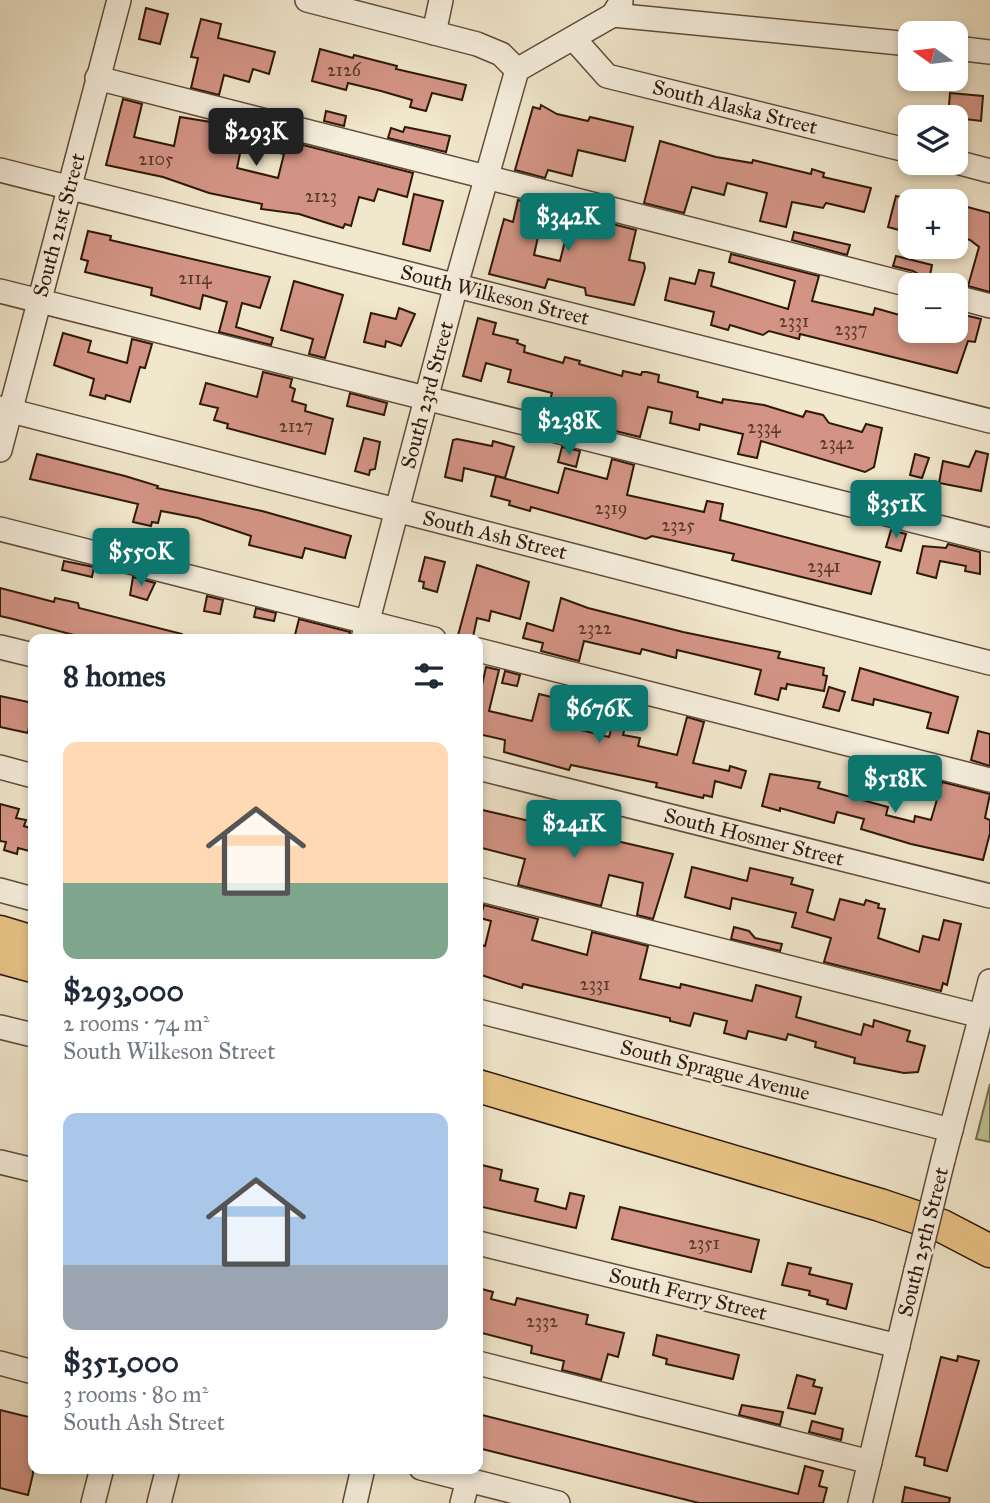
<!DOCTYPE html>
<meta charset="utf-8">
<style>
body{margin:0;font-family:"IM FELL Great Primer",serif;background:#f6f6f7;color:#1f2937;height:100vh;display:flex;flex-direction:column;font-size:26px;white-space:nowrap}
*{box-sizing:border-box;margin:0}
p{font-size:23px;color:#747a83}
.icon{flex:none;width:38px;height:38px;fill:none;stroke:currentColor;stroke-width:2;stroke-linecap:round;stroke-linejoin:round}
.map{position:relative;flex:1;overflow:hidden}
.sheet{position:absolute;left:28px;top:634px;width:455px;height:840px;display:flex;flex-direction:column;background:#fff;border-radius:14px;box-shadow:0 4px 10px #0003}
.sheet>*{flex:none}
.needle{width:46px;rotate:284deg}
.fabs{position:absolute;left:898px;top:21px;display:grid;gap:14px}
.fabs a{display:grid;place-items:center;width:70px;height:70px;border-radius:14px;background:#fff;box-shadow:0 4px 10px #0003;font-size:35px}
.price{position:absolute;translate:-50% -60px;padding:0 16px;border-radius:7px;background:#0f766e;color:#fff;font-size:23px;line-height:46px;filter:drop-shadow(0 2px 4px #0008)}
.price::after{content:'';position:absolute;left:50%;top:42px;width:21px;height:16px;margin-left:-10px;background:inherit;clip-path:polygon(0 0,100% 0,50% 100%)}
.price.on{background:#222;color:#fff}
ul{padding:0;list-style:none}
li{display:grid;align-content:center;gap:14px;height:371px;padding:0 35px}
li span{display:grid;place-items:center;height:217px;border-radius:14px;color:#555}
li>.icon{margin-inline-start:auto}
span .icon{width:126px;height:126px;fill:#fffc;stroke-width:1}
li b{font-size:30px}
h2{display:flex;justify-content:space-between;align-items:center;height:84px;padding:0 35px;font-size:30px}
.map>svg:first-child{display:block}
.park{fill:url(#park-tufts);stroke:#766e4f;stroke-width:2}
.building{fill:#d39485;stroke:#2f1909;stroke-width:2;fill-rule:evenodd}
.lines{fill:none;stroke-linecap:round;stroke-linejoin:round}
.minor-casing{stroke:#604c3a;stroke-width:26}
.highway-casing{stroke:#2f1909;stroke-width:35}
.minor{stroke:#f6efde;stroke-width:23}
.highway{stroke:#e8c486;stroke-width:32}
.minor-bridge-casing{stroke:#604c3a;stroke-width:26;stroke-linecap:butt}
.minor-bridge{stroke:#f6efde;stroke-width:23}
.labels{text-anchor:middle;stroke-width:5;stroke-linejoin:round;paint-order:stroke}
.number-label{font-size:18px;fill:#583828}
.street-label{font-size:21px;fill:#2f1909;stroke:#f6efde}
</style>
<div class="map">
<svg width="990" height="1503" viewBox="0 0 990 1503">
<defs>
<pattern id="park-tufts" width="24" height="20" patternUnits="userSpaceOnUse" patternTransform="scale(1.75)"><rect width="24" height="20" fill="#bdc495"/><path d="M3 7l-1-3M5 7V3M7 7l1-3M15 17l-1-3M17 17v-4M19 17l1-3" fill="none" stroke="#a3a87f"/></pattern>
</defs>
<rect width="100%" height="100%" fill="#f1e7cc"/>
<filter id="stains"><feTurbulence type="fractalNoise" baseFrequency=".00286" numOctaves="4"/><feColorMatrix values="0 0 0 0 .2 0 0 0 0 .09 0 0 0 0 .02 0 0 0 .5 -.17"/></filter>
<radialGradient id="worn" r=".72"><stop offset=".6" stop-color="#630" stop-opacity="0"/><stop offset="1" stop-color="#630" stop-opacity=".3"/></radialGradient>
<!-- park -->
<path class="park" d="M990,1084V1142L976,1139Z"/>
<!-- building -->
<g class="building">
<path d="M146,8L168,14L160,44L139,39Z"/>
<path d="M201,19L221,24L218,38L275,52L269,74L253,69L249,82L224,75L219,95L191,88L198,58L191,57Z"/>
<path d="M320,49L353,58L354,55L397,66L396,69L466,85L462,100L432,93L426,111L410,107L412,100L381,91L348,83L346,90L312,81Z"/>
<path d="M950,93L983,96L981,121L948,117Z"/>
<path d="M123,99L142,104L134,137L174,146L180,117L217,123L413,173L407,197L378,189L374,201L359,197L351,226L345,224L343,228L299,214L261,209L262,204L209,193L163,177L106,165ZM242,144L284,154L278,178L237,168Z"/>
<path d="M541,105L557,114L588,121L590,117L633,127L625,161L578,150L572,176L548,170L545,178L515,170L533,107L540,109Z"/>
<path d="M326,111L346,116L344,126L324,121Z"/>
<path d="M405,127L450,136L446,152L388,138L391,128L403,132Z"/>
<path d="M660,141L716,157L752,163L753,160L811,174L812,169L824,173L823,177L871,188L865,209L864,212L826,203L823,208L792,202L786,227L760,221L767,193L727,183L724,195L692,187L684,213L644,203Z"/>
<path d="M414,194L443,201L430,251L403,244Z"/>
<path d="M896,196L910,199V233L888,227Z"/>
<path d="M518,200L636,230L629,260L644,263L645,268L634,305L586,295L585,288L548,279L545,288L489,274L504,219L513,222ZM541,223L568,229L560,261L534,255Z"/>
<path d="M956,204L990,213V292L968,286L979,247L970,240L956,236Z"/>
<path d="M88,231L111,236L110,240L270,277L260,308L242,303L236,327L273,338L271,345L219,332L227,302L203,295L200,309L151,295L152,288L85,272L88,261L81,259Z"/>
<path d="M794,232L850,245L847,255L792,240Z"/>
<path d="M731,254L819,276L812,301L873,315L875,308L910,318V331H956V313L981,319L975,342L968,341L957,373L800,334L799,339L769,331L763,335L730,325L728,330L711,325L714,312L665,300L670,278L695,284L699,270L714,273L711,286L788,309L795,281L729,262Z"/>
<path d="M896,256L932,265L929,280L913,271L893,266Z"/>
<path d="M294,281L343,295L325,358L309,354L313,339L281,330Z"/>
<path d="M399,308L415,314L401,346L386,341L385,347L364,342L371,313L396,319Z"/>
<path d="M478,318L496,323L493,334L518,340L517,343L525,346L524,352L563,363L565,357L580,361L579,364L622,376L623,371L641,375L642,372H647L659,375L658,382L698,392L697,397L722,403L723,399L764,405L803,417L806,411L823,415L829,423L862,432L866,424L882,428L874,467L865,472L761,441L757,458L738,454L743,434L700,424L699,430L670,423L672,412L648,407L640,437L607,429L611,411L574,400L569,420L546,414L552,393L508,382L511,370L486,363L481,381L463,376Z"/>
<path d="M63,333L91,341L88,352L127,363L132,339L152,344L145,368L140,367L130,402L106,395L105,399L90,395L94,379L54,365Z"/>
<path d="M263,372L292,379L290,387L295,389L292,401L306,405L305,411L333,419L325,454L227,428L228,424L214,420L218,408L200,404L206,383L257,397Z"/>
<path d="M350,393L387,403L384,415L347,406Z"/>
<path d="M364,438L380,442L375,469L370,470L369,475L355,471Z"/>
<path d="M457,439L492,446L493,441L514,447L505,478L464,468L462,481L445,477L453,440Z"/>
<path d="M562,447L580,451L576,467L558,462Z"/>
<path d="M976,451L988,454L981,491L939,483L943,461L969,467Z"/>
<path d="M37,454L125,476L158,486L157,488L262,511L344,534L351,536L347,550L345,558L305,548L302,558L249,545L251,536L198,518L161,511L158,523L152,522L151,526L133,522L138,504L30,479Z"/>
<path d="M915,454L929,458L922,478L910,475Z"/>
<path d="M612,459L634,465L627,495L704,512L707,501L723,504L720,520L880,562L871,594L732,560L734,554L652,536L646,539L531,507L530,511L509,505L510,501L491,496L496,476L558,493L565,468L607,479Z"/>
<path d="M891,530L906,534L901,551L886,547Z"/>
<path d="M948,544L980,552V574L965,571L966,566L940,561L936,578L917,573L923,546L946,548Z"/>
<path d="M425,557L445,562L437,592L423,588L424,582L419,581Z"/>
<path d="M64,561L94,567L92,577L62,570Z"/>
<path d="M477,565L529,582L520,619L491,611L489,621L477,618L473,637L457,639Z"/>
<path d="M133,577L155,583L147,600L130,595Z"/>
<path d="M0,588L54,602L55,598L78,603L79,608L182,634V639H89L13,619L0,616Z"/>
<path d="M207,596L223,600L220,614L204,611Z"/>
<path d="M561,598L588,608L683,632L780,652L778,658L824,668L823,675L827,676L824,691L787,684L786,689L781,688L778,700L755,694L761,670L677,650L676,658L642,649L640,654L584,641L579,661L541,651L543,643L523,638L527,623L553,631Z"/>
<path d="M256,608L276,613L274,621L254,617Z"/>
<path d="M299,619L350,632L349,639H294Z"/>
<path d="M486,667L499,670L489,711L532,721L539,694L556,698L558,689L578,694L569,727L609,737L615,716L627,719L623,735L640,738L638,746L677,755L687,717L704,722L693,763L729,771L730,766L746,771L741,788L715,781L712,797L704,795L703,798L656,787L657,783L571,765L569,770L504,752L505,740L483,735L478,737V703Z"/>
<path d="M860,668L958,697L948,733L927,728L931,713L874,699L873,705L852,700Z"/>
<path d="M505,671L520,675L517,686L502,683Z"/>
<path d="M829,687L845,692L839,711L823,707Z"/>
<path d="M0,696L33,703L28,733L0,727Z"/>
<path d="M978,731L990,734V766L971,760Z"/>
<path d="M770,774L820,782L818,788L888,807L886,815L914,822L915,816L931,820L942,782L990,794L985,818L990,820V833L983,860L911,844L861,829L864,819L837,812L834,823L780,808V811L762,806Z"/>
<path d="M0,804L19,809L16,818L26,820L24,826L33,829V852L18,848L17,854L4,850L6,842L0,841Z"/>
<path d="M478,809L673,854L653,919L637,915L643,883L609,875L601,906L518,885L525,859L478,847Z"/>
<path d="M692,867L747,881L750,868L793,878L791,884L813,890L807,912L834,920L840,899L864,905L866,900L879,904L878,908L885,909L878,938L919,952L923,936L939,940L944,920L961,924L947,985L943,983L941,991L824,962L831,938L792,927L796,913L732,898L730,909L685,897Z"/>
<path d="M484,905L538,919L532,940L587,955L592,932L648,946L640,979L680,988L681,984L752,1001L756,985L801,997L796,1017L861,1035L864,1024L873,1027L874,1020L910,1031L907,1041L925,1046L918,1072L904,1073L854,1063L855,1058L815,1047L816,1042L788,1034L786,1040L748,1031L746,1039L724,1033L727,1021L694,1013L690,1026L670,1021V1018L523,984L522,988L478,974V944L485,946L491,921L480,918Z"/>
<path d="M734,927L749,931L755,938L782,944L780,951L731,939Z"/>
<path d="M478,1164L502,1170L500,1180L538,1189L535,1201L566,1209L570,1193L584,1196L576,1228L478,1206Z"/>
<path d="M620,1207L759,1240L751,1272L612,1239Z"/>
<path d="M788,1263L811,1268L809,1274L852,1284L846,1309L827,1304L828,1300L809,1295L810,1291L782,1285Z"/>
<path d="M478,1288L493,1292L491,1299L515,1305L517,1298L588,1315L586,1324L624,1333L618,1357L608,1354L601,1380L562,1370L564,1361L531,1353L532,1346L478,1332Z"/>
<path d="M657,1335L739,1355L733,1379L666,1364L667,1359L653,1355Z"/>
<path d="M958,1356L979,1361L947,1471L924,1465L925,1458L916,1456L941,1357L957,1361Z"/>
<path d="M797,1375L815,1380L813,1386L822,1388L815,1414L788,1408Z"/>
<path d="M742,1405L783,1412L780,1425L739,1415Z"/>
<path d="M0,1410L33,1418V1474L28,1495L0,1488Z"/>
<path d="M478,1414L798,1494L805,1466L823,1471L819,1486L827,1488L823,1503H699L478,1448Z"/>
<path d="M812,1421L843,1429L841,1440L809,1432Z"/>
<path d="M905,1487L950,1498L949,1503H902Z"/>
</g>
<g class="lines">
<defs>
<g id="minor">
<path d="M307,0L477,44L501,54L517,70"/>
<path d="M613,15L910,44"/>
<path d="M434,33L441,0"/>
<path d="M574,39L607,76L910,151"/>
<path d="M956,48L990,52"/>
<path d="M517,70L613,15L621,2"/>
<path d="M97,78L910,285"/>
<path d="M956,162L990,171"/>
<path d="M0,170L990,421"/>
<path d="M0,291L990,540"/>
<path d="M956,297L990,306"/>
<path d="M0,408L990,663"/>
<path d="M0,450L119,0"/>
<path d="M0,529L434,639"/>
<path d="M363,639L456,285L517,70"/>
<path d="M0,647L33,655"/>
<path d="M478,650L990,780"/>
<path d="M0,767L33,776"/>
<path d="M478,768L990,896"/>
<path d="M478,889L981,1016"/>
<path d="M0,890L33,899"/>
<path d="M478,1011L951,1130"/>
<path d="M0,1027L33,1035"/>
<path d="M943,1160L990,981"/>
<path d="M0,1162L33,1170"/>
<path d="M478,1243L898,1346"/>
<path d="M0,1363L33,1372"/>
<path d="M478,1363L870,1462"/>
<path d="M421,1468L558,1503"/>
<path d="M93,1503L102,1468"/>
<path d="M159,1503L168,1468"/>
<path d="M355,1503L363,1468"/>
<path d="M462,1503L468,1480"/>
<path d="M860,1503L916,1270"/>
</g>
<g id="highway">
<path d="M0,932L33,942"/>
<path d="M0,957L33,966"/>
<path d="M478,1086L880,1205L942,1226L990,1251"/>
</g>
</defs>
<!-- minor casing -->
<use href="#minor" class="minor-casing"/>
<!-- highway casing -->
<use href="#highway" class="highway-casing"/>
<!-- minor -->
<use href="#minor" class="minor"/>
<!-- highway -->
<use href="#highway" class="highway"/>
<defs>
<path id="minor-bridge" d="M916,1270L943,1160"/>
</defs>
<!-- minor-bridge casing -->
<use href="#minor-bridge" class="minor-bridge-casing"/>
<!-- minor-bridge -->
<use href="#minor-bridge" class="minor-bridge"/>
</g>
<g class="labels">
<!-- number labels -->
<g class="number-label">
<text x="344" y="76">2126</text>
<text x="156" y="165">2105</text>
<text x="321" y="202">2123</text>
<text x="195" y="284">2114</text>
<text x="794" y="327">2331</text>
<text x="851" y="335">2337</text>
<text x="296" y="432">2127</text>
<text x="764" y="433">2334</text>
<text x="837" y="449">2342</text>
<text x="611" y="514">2319</text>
<text x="678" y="531">2325</text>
<text x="824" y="572">2341</text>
<text x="595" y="634">2322</text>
<text x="595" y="990">2331</text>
<text x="704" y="1249">2351</text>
<text x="542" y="1327">2332</text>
</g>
<!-- street labels -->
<g class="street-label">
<text transform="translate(735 107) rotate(14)" y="7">South Alaska Street</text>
<text transform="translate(59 225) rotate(-75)" y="7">South 21st Street</text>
<text transform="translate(495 295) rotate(14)" y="7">South Wilkeson Street</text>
<text transform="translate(427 395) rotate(-75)" y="7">South 23rd Street</text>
<text transform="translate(495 535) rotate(14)" y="7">South Ash Street</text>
<text transform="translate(754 837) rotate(14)" y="7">South Hosmer Street</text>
<text transform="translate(715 1070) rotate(14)" y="7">South Sprague Avenue</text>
<text transform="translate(923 1242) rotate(-76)" y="7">South 25th Street</text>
<text transform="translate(688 1294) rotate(14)" y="7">South Ferry Street</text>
</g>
</g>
<rect width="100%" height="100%" filter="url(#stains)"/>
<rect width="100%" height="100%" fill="url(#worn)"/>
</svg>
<div class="fabs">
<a><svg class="needle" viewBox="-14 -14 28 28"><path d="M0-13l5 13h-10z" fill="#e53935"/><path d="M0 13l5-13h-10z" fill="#747a83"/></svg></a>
<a><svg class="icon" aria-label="layers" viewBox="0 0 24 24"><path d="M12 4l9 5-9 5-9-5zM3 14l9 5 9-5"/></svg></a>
<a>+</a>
<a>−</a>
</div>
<b class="price on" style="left:256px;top:168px">$293K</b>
<b class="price" style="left:568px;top:253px">$342K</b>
<b class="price" style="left:569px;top:457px">$238K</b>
<b class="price" style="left:896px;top:540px">$351K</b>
<b class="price" style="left:141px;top:588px">$550K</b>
<b class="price" style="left:599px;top:745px">$676K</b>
<b class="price" style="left:895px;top:815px">$518K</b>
<b class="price" style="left:574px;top:860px">$241K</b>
<section class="sheet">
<h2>8 homes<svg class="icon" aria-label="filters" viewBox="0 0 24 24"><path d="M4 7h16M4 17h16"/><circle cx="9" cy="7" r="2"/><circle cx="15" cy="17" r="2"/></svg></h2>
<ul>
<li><span style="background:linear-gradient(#ffd9b3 65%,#7fa58c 0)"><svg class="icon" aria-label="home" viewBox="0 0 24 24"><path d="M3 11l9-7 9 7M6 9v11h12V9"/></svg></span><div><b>$293,000</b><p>2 rooms · 74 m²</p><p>South Wilkeson Street</p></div></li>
<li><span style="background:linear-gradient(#a9c7e8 70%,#9aa5b1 0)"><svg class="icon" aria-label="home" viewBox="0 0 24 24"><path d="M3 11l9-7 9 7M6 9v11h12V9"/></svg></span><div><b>$351,000</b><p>3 rooms · 80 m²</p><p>South Ash Street</p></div></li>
</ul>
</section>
</div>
